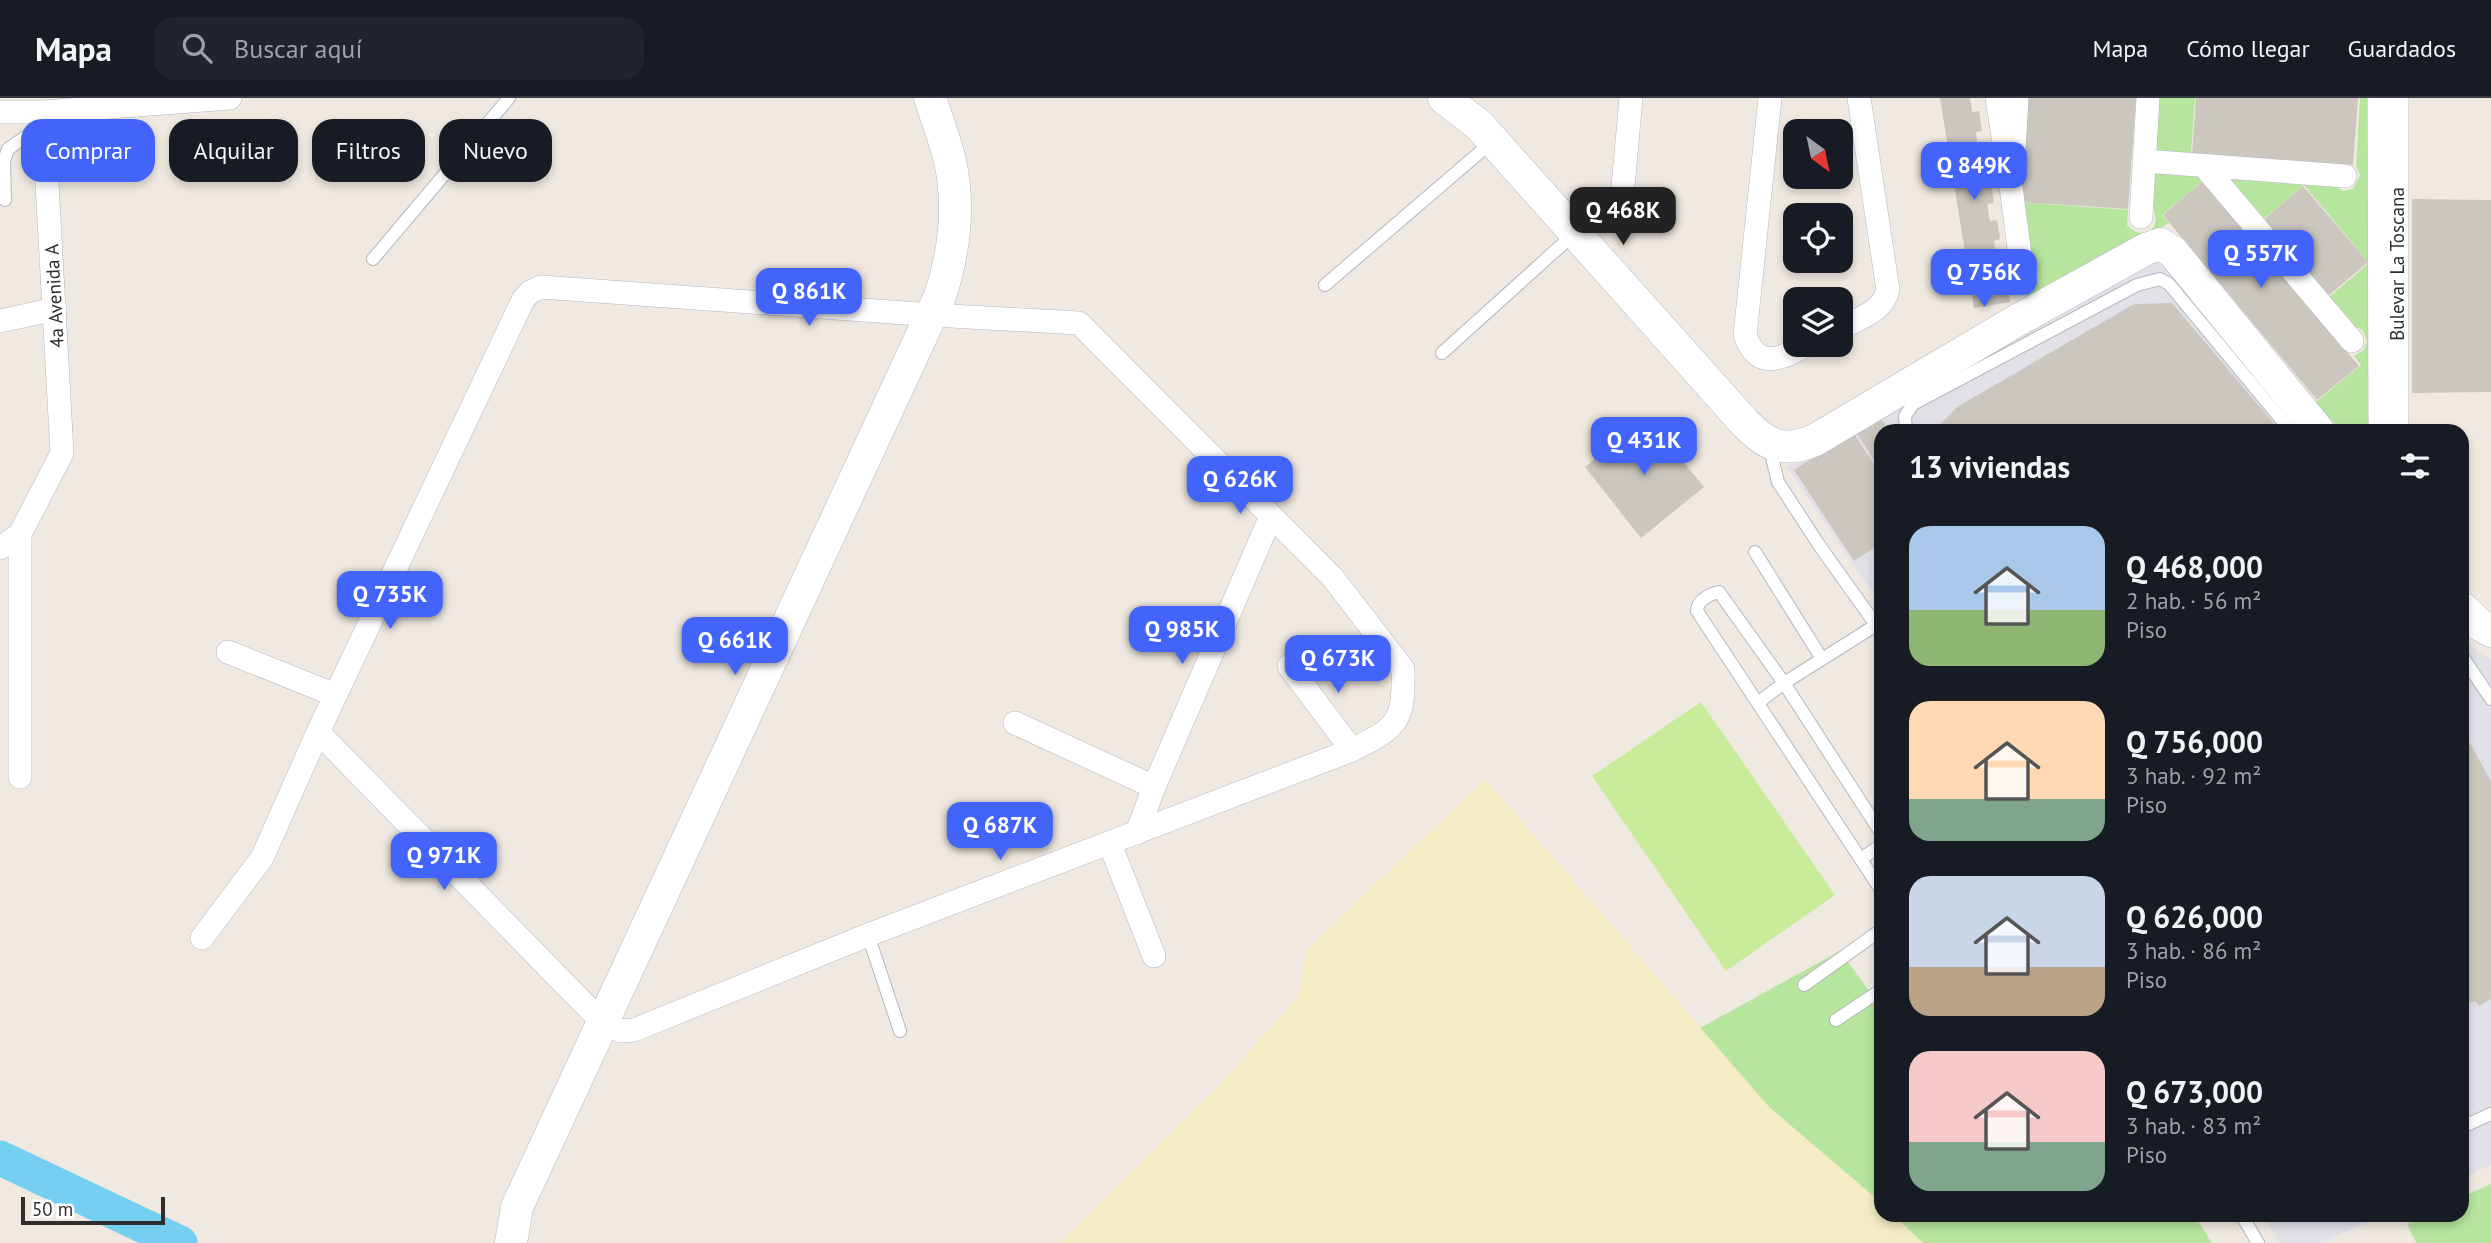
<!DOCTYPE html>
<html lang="es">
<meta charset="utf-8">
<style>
body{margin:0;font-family:"PT Sans",sans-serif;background:#20242c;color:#f1f3f6;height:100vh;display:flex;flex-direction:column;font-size:26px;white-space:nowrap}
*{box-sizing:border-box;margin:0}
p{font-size:23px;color:#9ea1a6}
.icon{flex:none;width:38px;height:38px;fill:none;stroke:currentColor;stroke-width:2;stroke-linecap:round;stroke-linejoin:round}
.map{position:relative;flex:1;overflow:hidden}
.sheet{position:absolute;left:1874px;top:326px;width:595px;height:798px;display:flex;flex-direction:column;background:#171b24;border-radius:21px;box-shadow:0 4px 10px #0003}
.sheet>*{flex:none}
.banner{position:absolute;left:21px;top:21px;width:665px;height:63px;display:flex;gap:14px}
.needle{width:46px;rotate:147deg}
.tools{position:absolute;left:1783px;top:21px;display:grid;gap:14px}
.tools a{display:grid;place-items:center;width:70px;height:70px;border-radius:14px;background:#171b24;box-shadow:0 4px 10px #0003;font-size:35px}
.scale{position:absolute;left:21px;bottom:18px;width:144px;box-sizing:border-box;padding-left:7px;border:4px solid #2e2e2e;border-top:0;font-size:19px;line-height:24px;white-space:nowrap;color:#2e2e2e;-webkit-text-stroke:5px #fff;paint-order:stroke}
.price{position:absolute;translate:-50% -60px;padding:0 16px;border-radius:14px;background:#4264fb;color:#fff;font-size:23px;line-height:46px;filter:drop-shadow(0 2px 4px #0008)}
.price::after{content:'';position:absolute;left:50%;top:42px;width:21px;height:16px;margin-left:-10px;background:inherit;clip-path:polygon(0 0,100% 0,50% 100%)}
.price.on{background:#222;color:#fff}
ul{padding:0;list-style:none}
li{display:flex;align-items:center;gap:21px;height:175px;padding:0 35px}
li span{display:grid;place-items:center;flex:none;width:196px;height:140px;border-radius:21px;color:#555}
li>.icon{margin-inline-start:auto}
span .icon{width:84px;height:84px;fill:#fffc;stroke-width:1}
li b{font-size:30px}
h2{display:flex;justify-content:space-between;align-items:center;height:84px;padding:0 35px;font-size:30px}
.chip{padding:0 24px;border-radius:21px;background:#171b24;box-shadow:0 4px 10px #0003;font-size:24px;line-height:63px}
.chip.on{background:#4264fb;color:#fff}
header{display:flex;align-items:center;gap:42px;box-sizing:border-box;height:98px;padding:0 35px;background:#171b24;border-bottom:2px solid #363941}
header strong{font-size:33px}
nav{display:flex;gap:38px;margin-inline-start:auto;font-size:24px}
.search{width:490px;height:63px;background:#20242c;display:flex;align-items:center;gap:18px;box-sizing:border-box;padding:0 24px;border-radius:21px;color:#9ea1a6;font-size:26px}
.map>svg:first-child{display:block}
.industrial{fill:#e3e1e8}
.green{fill:#b6e59e}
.sand{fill:#f3ecc5}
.pitch{fill:#c9ec9a}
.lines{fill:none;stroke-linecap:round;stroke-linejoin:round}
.river{stroke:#75cff0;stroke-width:35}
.building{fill:#cbc7bf}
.lane-casing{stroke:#b4b7c1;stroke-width:14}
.street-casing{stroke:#b4b7c1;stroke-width:24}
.secondary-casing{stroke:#b4b7c1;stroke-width:33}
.lane{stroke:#fff;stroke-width:12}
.street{stroke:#fff;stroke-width:23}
.secondary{stroke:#fff;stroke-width:32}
.labels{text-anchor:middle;stroke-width:5;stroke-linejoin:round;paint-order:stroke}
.street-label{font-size:19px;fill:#2e2e2e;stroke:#fff}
</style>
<header>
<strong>Mapa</strong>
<div class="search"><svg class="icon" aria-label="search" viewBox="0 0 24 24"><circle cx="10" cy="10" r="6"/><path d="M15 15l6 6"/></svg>Buscar aquí</div>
<nav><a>Mapa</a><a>Cómo llegar</a><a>Guardados</a></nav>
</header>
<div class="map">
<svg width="2491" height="1145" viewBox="0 0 2491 1145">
<rect width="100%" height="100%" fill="#efe9e1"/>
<!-- industrial -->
<g class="industrial">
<path d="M2159,161L2300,332H1881V507L1787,369Z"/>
<path d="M2462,536L2474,550L2491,561V1067L2462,1080Z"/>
<path d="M2263,1117H2383L2320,1145H2279Z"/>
</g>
<!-- green -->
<g class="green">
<path d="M2155,0H2195L2191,56L2152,54Z"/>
<path d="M2360,0H2371L2370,332H2340L2316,304L2361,267L2354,258L2364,252L2367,243L2363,233L2359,230L2350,228L2328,200L2369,165L2304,87L2261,123L2223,77L2331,85L2343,93L2353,91L2360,77L2356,68Z"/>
<path d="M2151,73L2201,78L2204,82L2162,117L2169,125L2028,202L2026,195L2035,189L2038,179L2031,166L2020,104L2128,112L2127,127C2131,131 2135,135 2142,135C2159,134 2156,119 2153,108C2150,98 2151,84 2151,73Z"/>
<path d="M1840,853L1872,897L1881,891V1105L1769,1009L1700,930Z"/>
<path d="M2491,1086V1145H2416L2407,1126L2427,1117L2462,1116V1099Z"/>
<path d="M1893,1117H2194L2212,1145H1923Z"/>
</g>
<!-- sand -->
<path class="sand" d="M1485,681L1769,1009L1877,1101L1881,1105V1116L1893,1117L1923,1145H1059L1218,988L1297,900L1307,851Z"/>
<!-- pitch -->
<path class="pitch" d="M1701,604L1835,797L1726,873L1592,678Z"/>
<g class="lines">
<!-- river -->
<path class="river" d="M0,1060L180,1145"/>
</g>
<!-- building -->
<g class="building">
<path d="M1940,0H1970L1972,14L1979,13L1982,33L1976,34L1977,42L1978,51L1985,49L1988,69L1982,70L1984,87L1991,85L1994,105L1987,106L1990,123L1997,122L2000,141L1994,143L1996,159L2003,158L2006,178L1999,179L2002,195L2009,194L2010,204L1974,210Z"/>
<path d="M2027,0H2136L2128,111L2020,104Z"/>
<path d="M2196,0H2358L2353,67L2192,56Z"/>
<path d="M2204,82L2359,268L2317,302L2163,117Z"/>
<path d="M2303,88L2368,164L2327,199L2262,123Z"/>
<path d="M2412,101L2491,102V294L2412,295Z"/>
<path d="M2172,205L2276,328L2269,332H1935L1957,309L2134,206Z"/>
<path d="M1647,319L1704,389L1641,440L1585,369Z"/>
<path d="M1881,321L1889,332H1881V373L1857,336Z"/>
<path d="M1853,334L1881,377V445L1854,463L1794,372Z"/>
<path d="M2462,631L2491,683V901L2479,908L2475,903L2462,908Z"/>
</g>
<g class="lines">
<defs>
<g id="lane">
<path d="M5,102L4,63L8,51L44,26"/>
<path d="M373,161L509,0"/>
<path d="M1325,187L1493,43"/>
<path d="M1442,255L1575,135"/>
<path d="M1906,332L1905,318L1913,306L2137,187L2160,181L2169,186L2290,332"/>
<path d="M1769,347L1778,384L1819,447L1881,534"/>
<path d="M1755,454L1822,561"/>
<path d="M1881,524L1784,585L1719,494C1710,496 1697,502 1697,513L1881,792"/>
<path d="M2462,558L2491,601"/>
<path d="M1759,604L1784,585L1881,735"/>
<path d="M1861,761L1881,747"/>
<path d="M868,837L900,933"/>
<path d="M1804,887L1881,832"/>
<path d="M1836,922L1881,892"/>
<path d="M2462,1029L2491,1016"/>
<path d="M2241,1116L2258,1145"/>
</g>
<g id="street">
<path d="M1770,0L1745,237C1758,274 1782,260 1807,247"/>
<path d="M1997,0L2011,89L2023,180"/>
<path d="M2379,0L2380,332"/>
<path d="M2397,0V332"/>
<path d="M0,14H43L230,0"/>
<path d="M2014,51L2017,0"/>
<path d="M2144,63L2345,78"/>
<path d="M2205,69L2352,243"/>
<path d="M2141,119L2148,0"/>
<path d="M1620,122L1631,0"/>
<path d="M0,223L55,211"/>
<path d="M1841,230C1859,220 1883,214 1888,192L1859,0"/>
<path d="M20,436V679"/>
<path d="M0,450L20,436L62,355L43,14"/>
<path d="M228,554L335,597"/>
<path d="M1289,568L1352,652"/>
<path d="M1015,625L1154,689"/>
<path d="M1137,735L1154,689L1271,418"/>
<path d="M1110,746L1154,858"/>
<path d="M202,840L262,760L318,634L523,202L530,194L541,189L933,217L1079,225L1333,480L1403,571C1404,623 1399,629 1352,652L868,837L634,932L621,933L602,924L318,634"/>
</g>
<g id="secondary">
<path d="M1444,0L1479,27L1744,324C1766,347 1783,356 1815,342L2016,223L2146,151L2160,146L2173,154L2318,332"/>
<path d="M2462,510L2480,527L2491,533"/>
<path d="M511,1145L517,1109L940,198C954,155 960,108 950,63C945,42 937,21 930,0"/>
</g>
</defs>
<!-- lane casing -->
<use href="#lane" class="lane-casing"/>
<!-- street casing -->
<use href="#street" class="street-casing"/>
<!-- secondary casing -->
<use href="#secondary" class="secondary-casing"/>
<!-- lane -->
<use href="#lane" class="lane"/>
<!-- street -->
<use href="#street" class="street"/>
<!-- secondary -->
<use href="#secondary" class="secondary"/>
</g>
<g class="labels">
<!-- street labels -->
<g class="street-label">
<text transform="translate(2397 166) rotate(-90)" y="7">Bulevar La Toscana</text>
<text transform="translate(54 198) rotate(-93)" y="7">4a Avenida A</text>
</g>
</g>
</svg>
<div class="tools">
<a><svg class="needle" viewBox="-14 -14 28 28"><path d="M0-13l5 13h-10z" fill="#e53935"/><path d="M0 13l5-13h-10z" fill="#9ea1a6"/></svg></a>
<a><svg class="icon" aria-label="locate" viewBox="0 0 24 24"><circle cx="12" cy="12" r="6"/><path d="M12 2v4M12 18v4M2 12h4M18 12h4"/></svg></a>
<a><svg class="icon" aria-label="layers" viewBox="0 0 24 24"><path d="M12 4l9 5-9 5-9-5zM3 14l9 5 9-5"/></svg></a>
</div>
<div class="scale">50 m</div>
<b class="price" style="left:1974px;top:104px">Q 849K</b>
<b class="price on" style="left:1623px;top:149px">Q 468K</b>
<b class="price" style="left:2261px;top:192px">Q 557K</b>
<b class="price" style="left:1984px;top:211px">Q 756K</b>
<b class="price" style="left:809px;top:230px">Q 861K</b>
<b class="price" style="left:1644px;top:379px">Q 431K</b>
<b class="price" style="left:1240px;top:418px">Q 626K</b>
<b class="price" style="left:390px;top:533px">Q 735K</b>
<b class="price" style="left:1182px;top:568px">Q 985K</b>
<b class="price" style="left:735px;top:579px">Q 661K</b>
<b class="price" style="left:1338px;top:597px">Q 673K</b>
<b class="price" style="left:1000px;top:764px">Q 687K</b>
<b class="price" style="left:444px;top:794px">Q 971K</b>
<div class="banner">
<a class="chip on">Comprar</a>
<a class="chip">Alquilar</a>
<a class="chip">Filtros</a>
<a class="chip">Nuevo</a>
</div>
<section class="sheet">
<h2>13 viviendas<svg class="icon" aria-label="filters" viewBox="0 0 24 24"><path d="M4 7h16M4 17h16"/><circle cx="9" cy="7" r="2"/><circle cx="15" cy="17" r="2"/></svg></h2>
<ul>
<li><span style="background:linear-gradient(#a9c7e8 60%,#8fb573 0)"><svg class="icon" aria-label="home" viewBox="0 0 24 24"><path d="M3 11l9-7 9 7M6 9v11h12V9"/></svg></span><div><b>Q 468,000</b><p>2 hab. · 56 m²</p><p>Piso</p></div></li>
<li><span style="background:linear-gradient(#ffd9b3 70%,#7fa58c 0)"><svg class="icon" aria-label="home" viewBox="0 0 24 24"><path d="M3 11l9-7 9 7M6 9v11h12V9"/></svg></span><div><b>Q 756,000</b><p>3 hab. · 92 m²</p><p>Piso</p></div></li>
<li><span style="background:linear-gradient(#c9d6e8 65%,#b9a48a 0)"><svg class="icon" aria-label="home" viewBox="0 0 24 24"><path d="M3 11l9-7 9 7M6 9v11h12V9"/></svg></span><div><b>Q 626,000</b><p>3 hab. · 86 m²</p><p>Piso</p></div></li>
<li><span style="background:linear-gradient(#f6c9c9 65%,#7fa58c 0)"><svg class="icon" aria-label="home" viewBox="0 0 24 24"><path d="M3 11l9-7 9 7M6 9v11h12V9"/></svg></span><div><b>Q 673,000</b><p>3 hab. · 83 m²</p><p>Piso</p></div></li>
</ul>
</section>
</div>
